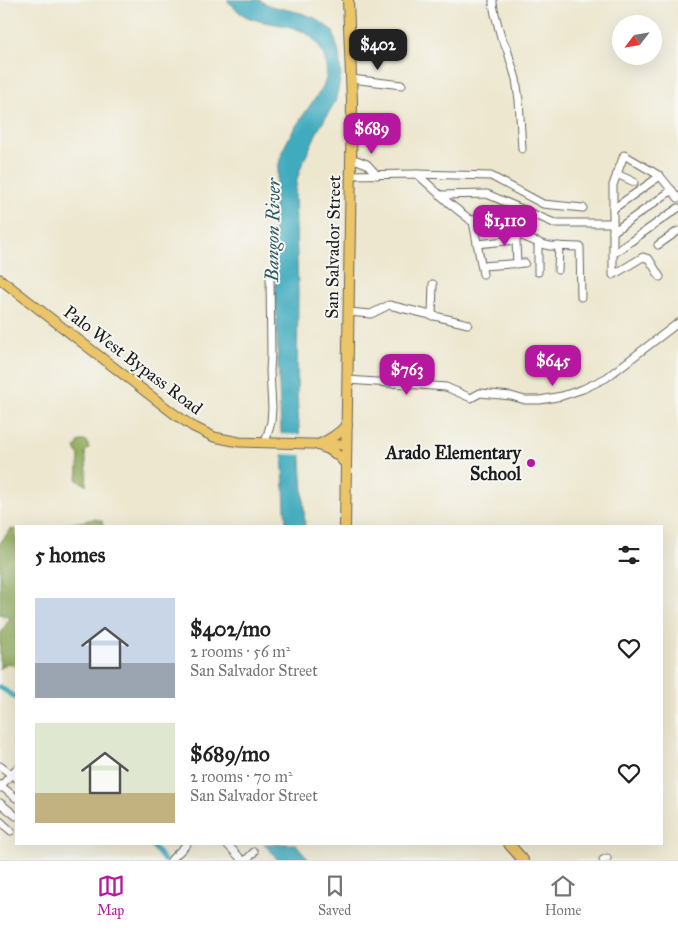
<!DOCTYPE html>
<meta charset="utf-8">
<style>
body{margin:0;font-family:"IM FELL Great Primer",serif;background:#f2f2f2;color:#222;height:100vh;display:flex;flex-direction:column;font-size:19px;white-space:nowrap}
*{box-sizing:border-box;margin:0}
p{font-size:16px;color:#767676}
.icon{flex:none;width:28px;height:28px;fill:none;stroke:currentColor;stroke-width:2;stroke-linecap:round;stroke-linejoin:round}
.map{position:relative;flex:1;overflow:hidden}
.details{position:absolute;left:15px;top:525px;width:648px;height:320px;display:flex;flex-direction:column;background:#fff;border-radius:0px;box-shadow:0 5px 20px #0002}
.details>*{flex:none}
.needle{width:32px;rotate:239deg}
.buttons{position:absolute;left:612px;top:15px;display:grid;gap:10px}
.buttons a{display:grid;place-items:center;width:50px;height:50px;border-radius:50%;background:#fff;box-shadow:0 5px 20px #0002;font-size:25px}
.price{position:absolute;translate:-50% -42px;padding:0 11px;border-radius:10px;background:#b5179e;color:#fff;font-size:16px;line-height:32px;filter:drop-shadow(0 1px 2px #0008)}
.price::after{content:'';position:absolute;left:50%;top:30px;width:15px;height:11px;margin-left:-8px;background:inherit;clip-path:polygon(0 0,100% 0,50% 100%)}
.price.active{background:#222;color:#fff}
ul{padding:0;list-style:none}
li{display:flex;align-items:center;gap:15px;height:125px;padding:0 20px}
li span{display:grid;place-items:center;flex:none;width:140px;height:100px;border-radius:0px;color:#555}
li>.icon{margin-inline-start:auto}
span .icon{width:60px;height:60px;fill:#fffc;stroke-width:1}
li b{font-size:21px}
h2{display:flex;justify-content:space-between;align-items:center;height:60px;padding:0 20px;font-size:21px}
.tabs{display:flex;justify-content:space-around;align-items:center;height:70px;border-top:1px solid #e0e0e0;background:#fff;font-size:14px;color:#767676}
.tabs a{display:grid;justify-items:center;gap:2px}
.tabs .active{color:#b5179e}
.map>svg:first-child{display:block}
.forest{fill:#92ae60;stroke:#57653e}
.water{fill:#3fabbe;stroke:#2e646d}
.pier{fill:#ede7cf}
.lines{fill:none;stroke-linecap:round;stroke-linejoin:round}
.canal{stroke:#3fabbe;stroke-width:5}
.minor-casing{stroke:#65635b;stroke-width:9}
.major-casing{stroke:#65635b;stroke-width:11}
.highway-casing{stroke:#65635b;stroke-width:12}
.minor{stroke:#fff;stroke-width:7}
.major{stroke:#ecc569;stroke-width:9}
.highway{stroke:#ecc569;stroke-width:10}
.poi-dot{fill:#b5179e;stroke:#f6f6f2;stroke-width:2}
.labels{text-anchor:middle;stroke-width:4;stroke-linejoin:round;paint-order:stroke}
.street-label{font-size:18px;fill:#1c1c1c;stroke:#f6f6f2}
.poi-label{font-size:18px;font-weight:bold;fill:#1c1c1c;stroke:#f6f6f2;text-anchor:end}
.water-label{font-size:19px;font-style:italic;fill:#2c5c65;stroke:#f6f6f2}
</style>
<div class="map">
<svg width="678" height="860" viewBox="0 0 678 860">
<rect width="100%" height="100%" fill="#f6f6f2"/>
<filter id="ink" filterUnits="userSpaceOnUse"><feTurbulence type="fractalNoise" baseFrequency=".02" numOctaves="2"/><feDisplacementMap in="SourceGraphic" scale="10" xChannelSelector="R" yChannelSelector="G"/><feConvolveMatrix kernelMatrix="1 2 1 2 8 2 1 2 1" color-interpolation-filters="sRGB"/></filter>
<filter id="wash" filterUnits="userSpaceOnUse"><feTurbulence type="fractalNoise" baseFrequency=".0096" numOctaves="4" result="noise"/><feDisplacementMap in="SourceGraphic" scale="20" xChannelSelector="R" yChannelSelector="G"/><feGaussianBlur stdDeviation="1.12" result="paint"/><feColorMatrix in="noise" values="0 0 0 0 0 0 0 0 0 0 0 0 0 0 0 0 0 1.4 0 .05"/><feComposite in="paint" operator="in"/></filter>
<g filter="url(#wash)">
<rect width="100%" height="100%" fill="#ede7cf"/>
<!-- forest -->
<g class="forest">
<path d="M79,441H87L89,448L85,452L87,470L86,485L77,480L79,456L75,449Z"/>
<path d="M94,519L102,521L103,526H67L68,524Z"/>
<path d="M11,529L16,530V667L13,665L7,663L0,669V635L10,618L0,614V543Z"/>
</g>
<!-- water -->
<g class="water">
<path d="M227,0H259L271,6L301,13L315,18L333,31L339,54L341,76L339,85L335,102L317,132L301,167L297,180L295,194L298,291L297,395L305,526H286C282,452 278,378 276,303C275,257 271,210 279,164C283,142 299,122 311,104C316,97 324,88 326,78C327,70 326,59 322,52C308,20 273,28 247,17C239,13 232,6 227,0Z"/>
<path d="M264,844H296L309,860H278Z"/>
</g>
<!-- pier -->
<path class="pier" d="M278,434L302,435L303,455L279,454Z"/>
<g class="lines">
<!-- canal -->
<g class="canal">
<path d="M0,687L16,698"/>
<path d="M151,844L164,860"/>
</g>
</g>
</g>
<g filter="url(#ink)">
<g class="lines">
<defs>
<g id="minor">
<path d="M493,0V4L495,14L501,37L507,49L516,79L519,100L522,149"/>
<path d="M351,79L402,85"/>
<path d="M351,158L367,164L377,175"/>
<path d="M417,174L491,176L543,204L583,208"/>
<path d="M617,174L634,182"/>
<path d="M350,175L417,174L450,204L473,222L483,274"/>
<path d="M440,195L487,194L554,223H613"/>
<path d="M613,209L660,176"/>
<path d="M470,220L482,219L541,244L550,246L580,247L581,297"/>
<path d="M613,232L672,190"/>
<path d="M517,236L516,241L517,264"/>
<path d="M477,244L516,240"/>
<path d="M658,245L678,231"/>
<path d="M613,254L678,208"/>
<path d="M482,266L525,263"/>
<path d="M558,270L559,246"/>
<path d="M538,272V242"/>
<path d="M660,277L649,259L643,257L613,275V185L624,155L660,176L678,198"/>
<path d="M348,312L371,314L389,305L468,324"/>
<path d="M432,316L433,284"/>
<path d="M348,380L446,387L471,398L480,393L511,396L525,400H540L562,396L583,389L606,378L678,323"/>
<path d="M265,443L271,422L272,408L270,371L271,353L270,279"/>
<path d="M0,766L16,778"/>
<path d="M1,786L16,769"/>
<path d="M0,788L1,786L16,798"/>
<path d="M0,803L16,816"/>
<path d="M0,821L11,831"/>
<path d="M227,844L242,860"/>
<path d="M171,860L187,844"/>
<path d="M246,860L254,852"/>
<path d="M603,860L607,858"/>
</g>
<path id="major" d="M0,279L173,413L192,426L214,437L239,442L346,445"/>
<g id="highway">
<path d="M318,445C330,440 338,435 347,425"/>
<path d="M318,445C331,449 338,454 346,464"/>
<path d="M345,526L352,102L348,0"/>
<path d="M509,844L523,860"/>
</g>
</defs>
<!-- minor casing -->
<use href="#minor" class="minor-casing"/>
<!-- major casing -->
<use href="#major" class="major-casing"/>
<!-- highway casing -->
<use href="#highway" class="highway-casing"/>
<!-- minor -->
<use href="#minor" class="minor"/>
<!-- major -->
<use href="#major" class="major"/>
<!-- highway -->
<use href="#highway" class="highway"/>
</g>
</g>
<!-- markers -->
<circle class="poi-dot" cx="531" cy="463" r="5"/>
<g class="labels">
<!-- street labels -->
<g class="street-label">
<text transform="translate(333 247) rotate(-89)" y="6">San Salvador Street</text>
<text transform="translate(133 360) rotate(37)" y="6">Palo West Bypass Road</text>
</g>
<!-- poi labels -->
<g class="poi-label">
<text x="521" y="459">Arado Elementary<tspan x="521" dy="21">School</tspan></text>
</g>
<!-- water labels -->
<g class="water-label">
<text transform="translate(272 230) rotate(-89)" y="7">Bangon River</text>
</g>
</g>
</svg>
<div class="buttons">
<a><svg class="needle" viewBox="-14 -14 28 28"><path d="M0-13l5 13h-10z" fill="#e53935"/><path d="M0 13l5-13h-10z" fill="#767676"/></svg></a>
</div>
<b class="price active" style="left:378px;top:71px">$402</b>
<b class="price" style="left:372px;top:155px">$689</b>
<b class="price" style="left:505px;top:247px">$1,110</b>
<b class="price" style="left:553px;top:387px">$645</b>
<b class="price" style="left:407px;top:396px">$763</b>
<section class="details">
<h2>5 homes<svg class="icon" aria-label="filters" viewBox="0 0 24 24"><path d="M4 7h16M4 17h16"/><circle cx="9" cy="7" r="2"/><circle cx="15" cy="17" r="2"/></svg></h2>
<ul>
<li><span style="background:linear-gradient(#c9d6e8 65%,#9aa5b1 0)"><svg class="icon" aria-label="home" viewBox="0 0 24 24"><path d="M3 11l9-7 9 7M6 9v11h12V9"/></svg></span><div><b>$402/mo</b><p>2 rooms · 56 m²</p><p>San Salvador Street</p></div><svg class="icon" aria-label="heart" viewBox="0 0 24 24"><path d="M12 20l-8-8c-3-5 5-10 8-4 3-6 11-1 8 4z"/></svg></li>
<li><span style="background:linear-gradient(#dfe7d0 70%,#c2b280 0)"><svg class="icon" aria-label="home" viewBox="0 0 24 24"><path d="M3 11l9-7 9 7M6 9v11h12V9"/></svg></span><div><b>$689/mo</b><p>2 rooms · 70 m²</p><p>San Salvador Street</p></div><svg class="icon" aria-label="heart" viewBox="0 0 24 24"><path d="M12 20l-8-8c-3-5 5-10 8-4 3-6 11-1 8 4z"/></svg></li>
</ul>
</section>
</div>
<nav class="tabs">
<a class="active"><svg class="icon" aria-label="map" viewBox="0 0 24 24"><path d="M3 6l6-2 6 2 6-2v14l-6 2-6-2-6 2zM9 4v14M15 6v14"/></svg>Map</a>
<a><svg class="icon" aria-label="saved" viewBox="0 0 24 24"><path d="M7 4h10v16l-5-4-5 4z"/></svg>Saved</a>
<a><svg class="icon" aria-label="home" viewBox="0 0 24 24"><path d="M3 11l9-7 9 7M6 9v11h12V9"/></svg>Home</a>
</nav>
